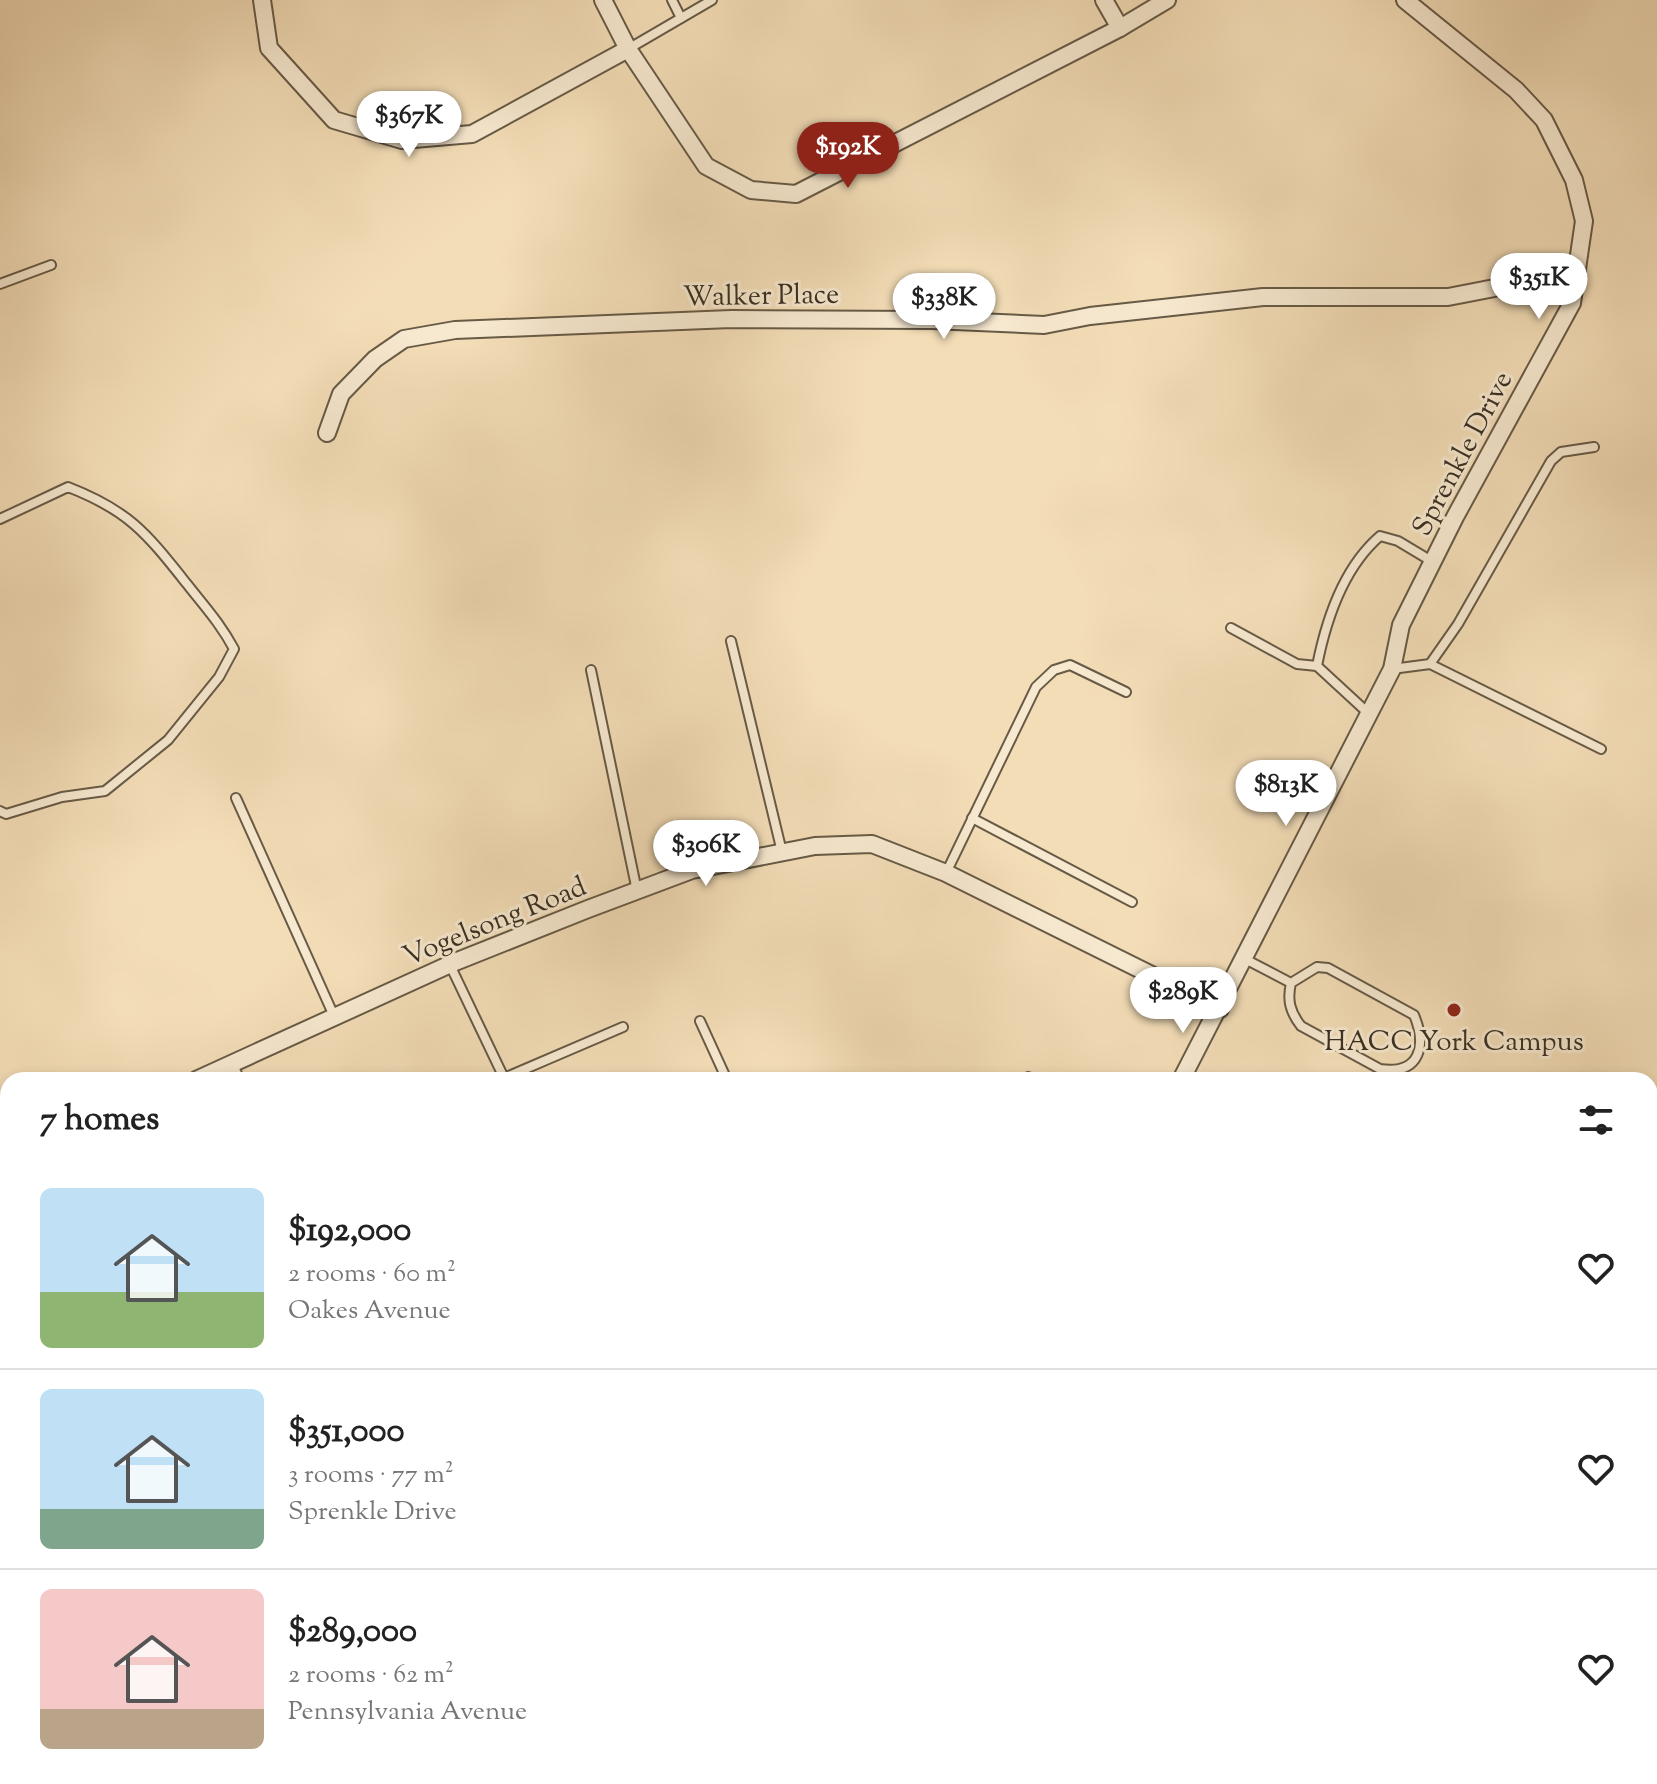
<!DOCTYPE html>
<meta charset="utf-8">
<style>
body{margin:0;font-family:"Sorts Mill Goudy",serif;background:#f6f6f6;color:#222;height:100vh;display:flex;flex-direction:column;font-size:30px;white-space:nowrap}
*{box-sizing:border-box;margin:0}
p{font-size:26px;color:#767676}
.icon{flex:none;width:44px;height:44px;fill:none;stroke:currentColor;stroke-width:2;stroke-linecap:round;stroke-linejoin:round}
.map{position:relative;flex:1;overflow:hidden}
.drawer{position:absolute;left:0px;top:1072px;width:1658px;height:712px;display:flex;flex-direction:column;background:#fff;border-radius:24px 24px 0 0;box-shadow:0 4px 12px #0003}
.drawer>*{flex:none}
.price{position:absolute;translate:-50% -68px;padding:0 18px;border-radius:28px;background:#fff;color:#222;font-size:26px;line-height:52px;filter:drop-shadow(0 2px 4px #0008)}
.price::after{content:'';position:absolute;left:50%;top:48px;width:24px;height:18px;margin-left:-12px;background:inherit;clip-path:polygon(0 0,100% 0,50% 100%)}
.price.on{background:#8f2418;color:#fff}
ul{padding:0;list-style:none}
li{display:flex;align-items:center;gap:24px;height:200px;padding:0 40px}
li+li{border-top:2px solid #e0e0e0}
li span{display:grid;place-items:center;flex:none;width:224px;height:160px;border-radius:12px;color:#555}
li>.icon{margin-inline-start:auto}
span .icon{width:96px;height:96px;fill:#fffc;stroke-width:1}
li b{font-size:34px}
h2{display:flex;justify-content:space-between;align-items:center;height:96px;padding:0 40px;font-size:34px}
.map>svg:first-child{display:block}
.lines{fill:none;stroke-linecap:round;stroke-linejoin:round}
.lane-casing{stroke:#675a46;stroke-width:12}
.street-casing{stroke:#675a46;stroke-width:20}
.lane{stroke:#f7e9d0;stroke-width:8}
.street{stroke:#f7e9d0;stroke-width:16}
.poi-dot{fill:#8f2418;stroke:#f7e9d0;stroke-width:3}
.labels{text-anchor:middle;stroke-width:6;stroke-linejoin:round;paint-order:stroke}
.street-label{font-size:28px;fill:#382e21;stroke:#f7e9d0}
.poi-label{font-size:28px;fill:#382e21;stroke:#f7e9d0}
</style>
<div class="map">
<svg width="1657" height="1784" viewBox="0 0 1657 1784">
<rect width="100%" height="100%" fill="#f3ddb7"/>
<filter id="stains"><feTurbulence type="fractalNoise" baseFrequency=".0025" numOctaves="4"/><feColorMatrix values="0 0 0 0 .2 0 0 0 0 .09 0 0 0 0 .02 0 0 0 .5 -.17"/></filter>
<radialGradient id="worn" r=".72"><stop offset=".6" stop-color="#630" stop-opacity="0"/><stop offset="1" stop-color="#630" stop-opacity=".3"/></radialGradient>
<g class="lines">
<defs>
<g id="lane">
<path d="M672,0L681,18"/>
<path d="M628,49L712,0"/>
<path d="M0,284L51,265"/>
<path d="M0,519L68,487C130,511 147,534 187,584C205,607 220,623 234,649L219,677L168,740L105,791L62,797L6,814L0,811"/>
<path d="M1231,628L1297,664L1317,666"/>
<path d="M731,641L782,852"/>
<path d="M1430,664L1601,749"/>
<path d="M1392,669L1430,664L1458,624L1551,461L1561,452L1594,447"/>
<path d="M591,670L637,891"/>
<path d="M1368,713L1317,666C1326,620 1344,567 1380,536L1398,541L1433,562"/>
<path d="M236,798L334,1016"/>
<path d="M972,818L1132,902"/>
<path d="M946,873L1036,687L1054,670L1070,665L1126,692"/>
<path d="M1245,959L1291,983L1317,967L1328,968L1414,1015C1427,1046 1420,1075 1380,1069L1301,1026C1290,1012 1287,1000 1291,983"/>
<path d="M450,965L505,1080"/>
<path d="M700,1021L727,1080"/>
<path d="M232,1063L240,1080"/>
<path d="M1028,1077L1033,1080"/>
<path d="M504,1078L623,1027"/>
<path d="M0,1220L8,1216"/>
<path d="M0,1479L8,1477"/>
<path d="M0,1502L8,1521"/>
<path d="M0,1641L8,1636"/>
<path d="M708,1776L723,1784"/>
<path d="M619,1784L623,1776"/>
<path d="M1069,1784H1081"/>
</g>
<g id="street">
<path d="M262,0L269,48L334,120L402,140L472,134L628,49"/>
<path d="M603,0L628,49L706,166L751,190L796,194L1120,28L1167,0"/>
<path d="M1104,0L1120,28"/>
<path d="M327,433L341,394L375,359L404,339L455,330L731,319L932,320L1044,325L1090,316L1263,297H1448L1577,272"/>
<path d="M196,1080L455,962L588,909L692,870L815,846L872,844L946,873L1220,1009"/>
<path d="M1181,1080L1392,669L1401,625L1455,517L1572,303L1584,221L1574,180L1544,120L1516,90L1405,0"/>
<path d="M0,1172L8,1168"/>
<path d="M0,1614L8,1625"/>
<path d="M1650,1757L1657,1738"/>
<path d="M200,1776L212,1784"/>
<path d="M724,1784L729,1776"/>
<path d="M1640,1784L1643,1776"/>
</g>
</defs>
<!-- lane casing -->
<use href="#lane" class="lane-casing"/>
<!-- street casing -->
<use href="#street" class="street-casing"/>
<!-- lane -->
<use href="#lane" class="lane"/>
<!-- street -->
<use href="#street" class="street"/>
</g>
<!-- markers -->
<circle class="poi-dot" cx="1454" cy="1010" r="8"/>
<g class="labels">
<!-- street labels -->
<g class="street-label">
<text transform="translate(761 294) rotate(-1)" y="10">Walker Place</text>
<text transform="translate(1461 453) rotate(-62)" y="10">Sprenkle Drive</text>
<text transform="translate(494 920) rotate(-22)" y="10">Vogelsong Road</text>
</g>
<!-- poi labels -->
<g class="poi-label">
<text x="1454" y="1050">HACC York Campus</text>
</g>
</g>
<rect width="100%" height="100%" filter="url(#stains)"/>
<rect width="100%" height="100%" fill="url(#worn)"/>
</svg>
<b class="price" style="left:409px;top:159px">$367K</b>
<b class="price on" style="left:848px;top:190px">$192K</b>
<b class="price" style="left:1539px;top:321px">$351K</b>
<b class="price" style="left:944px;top:341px">$338K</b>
<b class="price" style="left:1286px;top:828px">$813K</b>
<b class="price" style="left:706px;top:888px">$306K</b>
<b class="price" style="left:1183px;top:1035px">$289K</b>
<section class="drawer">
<h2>7 homes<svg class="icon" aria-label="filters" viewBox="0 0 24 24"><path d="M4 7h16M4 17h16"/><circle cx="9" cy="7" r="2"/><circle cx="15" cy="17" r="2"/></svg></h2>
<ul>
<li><span style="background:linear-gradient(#bfe0f5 65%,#8fb573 0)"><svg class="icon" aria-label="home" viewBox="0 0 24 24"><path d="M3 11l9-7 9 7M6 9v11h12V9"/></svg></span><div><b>$192,000</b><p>2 rooms · 60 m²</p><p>Oakes Avenue</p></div><svg class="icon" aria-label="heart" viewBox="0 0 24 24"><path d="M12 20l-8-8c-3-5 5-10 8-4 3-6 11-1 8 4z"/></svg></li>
<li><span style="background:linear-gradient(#bfe0f5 75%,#7fa58c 0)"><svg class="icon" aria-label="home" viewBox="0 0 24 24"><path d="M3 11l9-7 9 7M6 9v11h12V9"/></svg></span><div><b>$351,000</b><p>3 rooms · 77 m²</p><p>Sprenkle Drive</p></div><svg class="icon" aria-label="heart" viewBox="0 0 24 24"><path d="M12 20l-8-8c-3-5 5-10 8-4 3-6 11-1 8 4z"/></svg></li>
<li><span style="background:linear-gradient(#f6c9c9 75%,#b9a48a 0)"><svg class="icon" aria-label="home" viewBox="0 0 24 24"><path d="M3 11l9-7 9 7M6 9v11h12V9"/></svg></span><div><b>$289,000</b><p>2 rooms · 62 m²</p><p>Pennsylvania Avenue</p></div><svg class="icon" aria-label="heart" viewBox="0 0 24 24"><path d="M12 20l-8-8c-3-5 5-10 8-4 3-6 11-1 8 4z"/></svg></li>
</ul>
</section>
</div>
